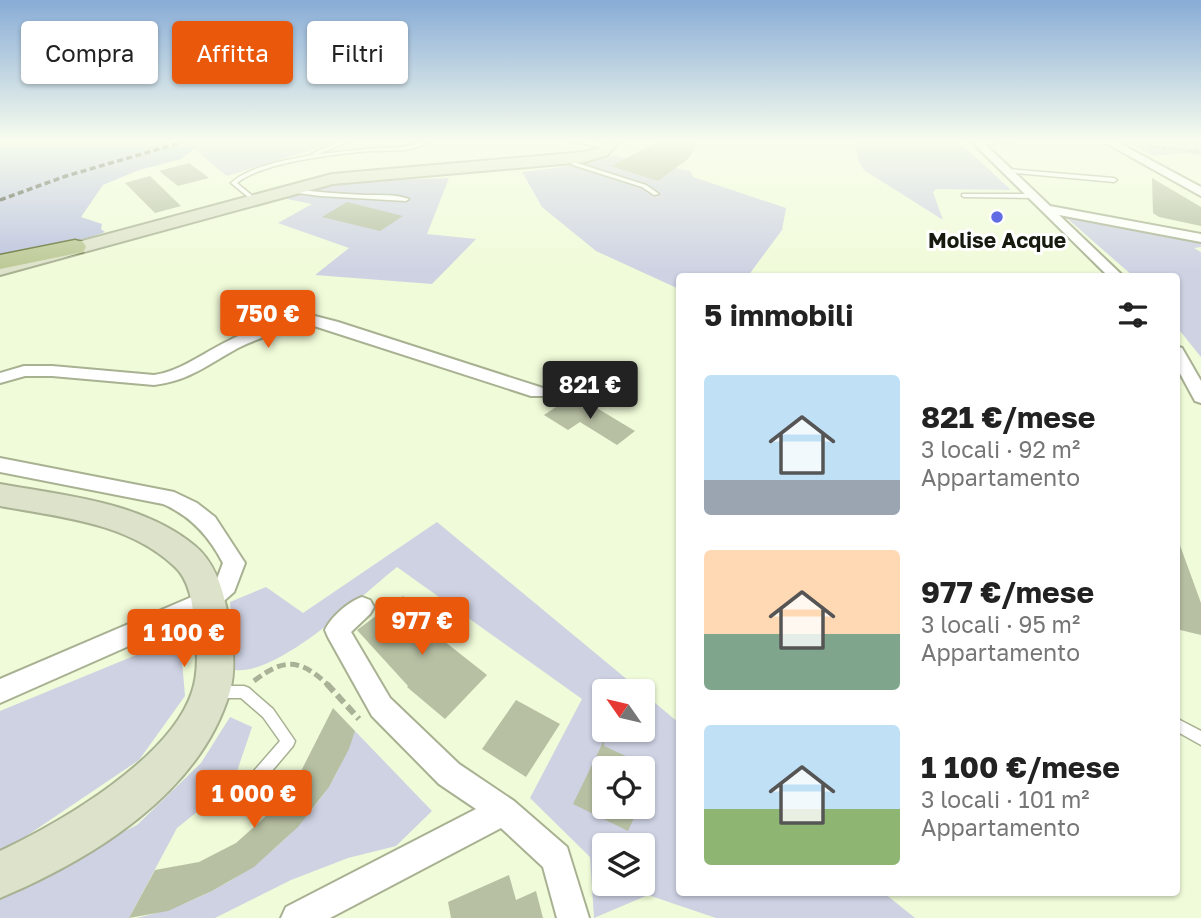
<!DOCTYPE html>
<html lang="it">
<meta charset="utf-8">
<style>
body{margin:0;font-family:"Golos Text",sans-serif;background:#f6f6f6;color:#222;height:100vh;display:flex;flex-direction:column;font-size:26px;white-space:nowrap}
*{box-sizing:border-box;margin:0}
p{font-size:23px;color:#767676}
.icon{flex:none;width:38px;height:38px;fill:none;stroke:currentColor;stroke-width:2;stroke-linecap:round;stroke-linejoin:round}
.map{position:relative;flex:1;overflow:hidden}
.sheet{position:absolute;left:676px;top:273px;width:504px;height:623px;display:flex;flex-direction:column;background:#fff;border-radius:7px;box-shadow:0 2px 5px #0004}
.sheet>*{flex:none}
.banner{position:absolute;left:21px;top:21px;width:550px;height:63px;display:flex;gap:14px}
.needle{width:46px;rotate:304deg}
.fabs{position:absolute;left:592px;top:679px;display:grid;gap:14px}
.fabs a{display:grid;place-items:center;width:63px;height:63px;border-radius:7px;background:#fff;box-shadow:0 2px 5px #0004;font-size:35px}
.price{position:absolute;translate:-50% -60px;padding:0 16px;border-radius:7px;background:#ea580c;color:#fff;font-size:23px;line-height:46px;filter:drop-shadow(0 2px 4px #0008)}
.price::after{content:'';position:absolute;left:50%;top:42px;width:21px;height:16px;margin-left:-10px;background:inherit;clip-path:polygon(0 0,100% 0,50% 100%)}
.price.on{background:#222;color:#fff}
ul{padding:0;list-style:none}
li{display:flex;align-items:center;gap:21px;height:175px;padding:0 28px}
li span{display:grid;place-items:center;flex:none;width:196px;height:140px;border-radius:7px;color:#555}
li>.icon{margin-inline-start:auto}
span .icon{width:84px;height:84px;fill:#fffc;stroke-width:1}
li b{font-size:30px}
h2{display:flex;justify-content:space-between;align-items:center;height:84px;padding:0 28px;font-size:30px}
.tag{padding:0 24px;border-radius:7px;background:#fff;box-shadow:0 2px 5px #0004;font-size:24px;line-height:63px}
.tag.on{background:#ea580c;color:#fff}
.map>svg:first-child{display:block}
.green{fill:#ced2e3;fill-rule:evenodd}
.forest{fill:#bcc3df}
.building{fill:#b7c0a3}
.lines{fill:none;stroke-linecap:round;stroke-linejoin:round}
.lane-casing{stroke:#a8b192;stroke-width:3}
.street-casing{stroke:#a8b192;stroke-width:4}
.secondary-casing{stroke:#a8b192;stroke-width:4}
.primary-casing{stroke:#647337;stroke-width:3}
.path-far2{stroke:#a9b197;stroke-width:2.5;stroke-dasharray:4.5 2;stroke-linecap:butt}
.path-far1{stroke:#a9b197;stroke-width:5;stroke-dasharray:9 4.5;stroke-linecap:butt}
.path{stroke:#a9b197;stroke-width:6;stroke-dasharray:10 5;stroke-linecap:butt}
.lane{fill:#fff;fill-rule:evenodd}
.street{fill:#fff;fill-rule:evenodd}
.secondary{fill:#dde3ca;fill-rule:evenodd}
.primary{fill:#bbc894;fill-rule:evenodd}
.rail{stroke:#3a4030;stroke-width:3.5;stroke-dasharray:6 3.5;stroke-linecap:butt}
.poi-dot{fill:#616ce4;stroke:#fff;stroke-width:2.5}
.labels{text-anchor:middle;stroke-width:6;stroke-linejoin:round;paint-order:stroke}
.far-poi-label{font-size:21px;font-weight:bold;fill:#171b0f;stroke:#fff}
</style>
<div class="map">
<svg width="1201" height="918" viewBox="0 0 1201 918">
<rect width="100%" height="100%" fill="#f0fbd9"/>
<!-- green -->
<g class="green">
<path d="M219,142H338L227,176L194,149Z"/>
<path d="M854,142H959L1011,190L936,189L933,192L943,220L864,170L858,160Z"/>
<path d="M1113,142H1201V156L1185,153L1154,156L1130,144Z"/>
<path d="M613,155L690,171L693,177L786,208L782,230L748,276H679V289L596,251L542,207L522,172L564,167Z"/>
<path d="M449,178L427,234L476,239L432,284L315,275L349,248L278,223L312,204L277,197L338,182Z"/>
<path d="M1062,214L1201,242V247L1194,248L1201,252V357L1176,326V276H1133Z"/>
<path d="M437,522L641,691H604V730H642V692L679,723V892L884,893L915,918H716L648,895L594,918L590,857L530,798L582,699L397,567C362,595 280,675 235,670L230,602L266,587L303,613ZM604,768H642V807H604ZM604,845H642V884H604Z"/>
<path d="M180,637L185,696L139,760L16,843L0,851V711Z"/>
<path d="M230,717L252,727L233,783L177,828L129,918H0V895L137,825L201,763Z"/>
<path d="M355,731L432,811L396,846L348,858L291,880L215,918H137C214,901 283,855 327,789C339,772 346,750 355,731Z"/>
</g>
<!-- forest -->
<path class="forest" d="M0,142H219L194,149L181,159L139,170L103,185L81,217L102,224L101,229L105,232L88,238L0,255Z"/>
<!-- building -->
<g class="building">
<path d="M657,142H699L688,159L658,181L611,166Z"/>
<path d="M189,163L209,178L178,186L159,171Z"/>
<path d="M150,176L181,206L155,213L125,183Z"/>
<path d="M1152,178L1201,207V226L1159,217L1153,213Z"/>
<path d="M347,202L403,216L380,231L322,217Z"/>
<path d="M568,399L583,408L590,404L635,431L617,445L580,422L568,430L544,415Z"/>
<path d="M1178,540L1201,603V635L1176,629V541Z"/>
<path d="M403,596L434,627L430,630L487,675L445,719L407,687L408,686L357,630Z"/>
<path d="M516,700L560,724L526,777L482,749Z"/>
<path d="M333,708L355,731L349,749L329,787L298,827L254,867L212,891L168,911L129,918L155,870L199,862L236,843L267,815L297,779Z"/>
<path d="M604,740V746L652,768H604V807H639L628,831L573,804Z"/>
<path d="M509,875L516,900L536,891L543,918H451L448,902Z"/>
</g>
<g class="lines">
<defs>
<g id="lane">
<path d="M340,142H347L316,155L311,154Z"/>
<path d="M422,142H429C411,153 390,150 370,151C336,154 263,162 237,183L255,198V200L253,201L231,183C256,159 333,152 368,149C386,147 405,149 422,142Z"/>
<path d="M572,142H591L613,146L610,148Z"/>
<path d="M977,142H1014L979,145Z"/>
<path d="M569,157L577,163L646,185L659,194L654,195L642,187L573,165L566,159Z"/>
<path d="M1008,169L1114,178L1117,180L1114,182L1006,172L1005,171Z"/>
<path d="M292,189C316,192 340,194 365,195C379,195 396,194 409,199L406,201L320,196L290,192L289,191Z"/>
<path d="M962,194H1034L1037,196L1034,198L964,197L962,196Z"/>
<path d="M219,686H244L249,688L273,709L295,741L293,746L249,798L244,800L239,798L237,793L239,788L280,741L263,717L241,698H219L214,696L213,692L214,688Z"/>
<path d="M1176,718L1201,731V745L1176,731Z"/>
</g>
<g id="street">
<path d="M972,142H983L1050,206L1201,234V242L1059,215L1123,276H1108Z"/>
<path d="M1104,142H1117L1201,187V196Z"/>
<path d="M311,315L338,322L543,388L546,392L543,396H531L311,325C286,330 261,336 238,348C207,365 191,380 154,385L52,376H25L0,383V373L24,366H52L154,375C181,371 203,353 228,341C254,327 283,322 311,315Z"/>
<path d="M1176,346L1182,348L1201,381V403L1195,401L1176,366Z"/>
<path d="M0,458L174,492L197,503L215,517L245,563L234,592L217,607L0,703V679L201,593L217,579L223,563C209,536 191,516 163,504L0,472Z"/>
<path d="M362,597L370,600L374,607L370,614L351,632L390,698L459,764L514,801L567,847L589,918H557L543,867L501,828L330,918H281L286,907L476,809L439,784L372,716L328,637L325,630C331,617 348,602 362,597Z"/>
</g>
<g id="secondary">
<path d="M604,142H620L607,155L585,162L333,184L0,275V263L332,174L584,152L597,149Z"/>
<path d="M0,484C66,496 142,502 195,546C217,564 225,596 229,622C233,644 236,669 230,691C201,793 92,859 0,898V851C61,822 170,759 192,692C199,672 197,649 195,629C193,607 191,580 173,565C126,522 59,517 0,506Z"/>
</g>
<path id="primary" d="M75,240L83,242L86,247L83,252L0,269V255Z"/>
</defs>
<!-- lane casing -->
<use href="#lane" class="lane-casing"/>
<!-- street casing -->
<use href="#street" class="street-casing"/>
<!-- secondary casing -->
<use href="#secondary" class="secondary-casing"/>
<!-- primary casing -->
<use href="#primary" class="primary-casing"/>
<!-- path-far2 -->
<path class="path-far2" d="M1149,146L1201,152"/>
<!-- path-far1 -->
<path class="path-far1" d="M254,681C285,657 301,659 329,686"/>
<!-- path -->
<path class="path" d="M327,684L359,719"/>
<!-- lane -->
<use href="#lane" class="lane"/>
<!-- street -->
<use href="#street" class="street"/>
<!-- secondary -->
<use href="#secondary" class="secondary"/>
<!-- primary -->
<use href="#primary" class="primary"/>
<!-- rail -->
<path class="rail" d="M0,200L66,176L183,142"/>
</g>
<!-- sky -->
<linearGradient id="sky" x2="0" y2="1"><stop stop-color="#88acd6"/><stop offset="0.52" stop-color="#f8fdee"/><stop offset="1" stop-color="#f8fdee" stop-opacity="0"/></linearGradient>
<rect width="1201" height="271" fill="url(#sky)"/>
<!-- markers -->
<circle class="poi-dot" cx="997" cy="217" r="7"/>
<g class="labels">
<!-- far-poi labels -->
<g class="far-poi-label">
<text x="997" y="248">Molise Acque</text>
</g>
</g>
</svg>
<div class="fabs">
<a><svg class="needle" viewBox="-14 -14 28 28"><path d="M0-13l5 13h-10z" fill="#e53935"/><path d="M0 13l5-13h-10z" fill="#767676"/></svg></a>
<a><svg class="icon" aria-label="locate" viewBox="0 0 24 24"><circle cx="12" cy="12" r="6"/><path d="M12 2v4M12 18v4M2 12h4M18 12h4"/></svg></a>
<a><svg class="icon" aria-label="layers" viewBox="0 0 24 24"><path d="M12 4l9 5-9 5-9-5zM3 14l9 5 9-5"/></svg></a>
</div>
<b class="price" style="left:268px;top:350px">750 €</b>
<b class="price on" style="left:590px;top:421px">821 €</b>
<b class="price" style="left:422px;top:657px">977 €</b>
<b class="price" style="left:184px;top:669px">1 100 €</b>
<b class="price" style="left:254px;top:830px">1 000 €</b>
<div class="banner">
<a class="tag">Compra</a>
<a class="tag on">Affitta</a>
<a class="tag">Filtri</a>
</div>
<section class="sheet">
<h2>5 immobili<svg class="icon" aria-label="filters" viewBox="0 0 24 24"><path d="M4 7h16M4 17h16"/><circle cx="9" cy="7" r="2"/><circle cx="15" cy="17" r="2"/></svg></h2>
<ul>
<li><span style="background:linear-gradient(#bfe0f5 75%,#9aa5b1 0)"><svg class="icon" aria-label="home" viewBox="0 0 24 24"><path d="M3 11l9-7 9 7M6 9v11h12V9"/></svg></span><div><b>821 €/mese</b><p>3 locali · 92 m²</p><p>Appartamento</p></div></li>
<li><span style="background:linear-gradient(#ffd9b3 60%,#7fa58c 0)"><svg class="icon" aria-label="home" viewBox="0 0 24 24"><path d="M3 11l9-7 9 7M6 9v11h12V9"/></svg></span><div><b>977 €/mese</b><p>3 locali · 95 m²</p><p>Appartamento</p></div></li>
<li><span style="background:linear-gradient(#bfe0f5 60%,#8fb573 0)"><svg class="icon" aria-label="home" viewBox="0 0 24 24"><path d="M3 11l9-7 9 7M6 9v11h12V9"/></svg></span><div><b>1 100 €/mese</b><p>3 locali · 101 m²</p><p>Appartamento</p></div></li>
</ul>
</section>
</div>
